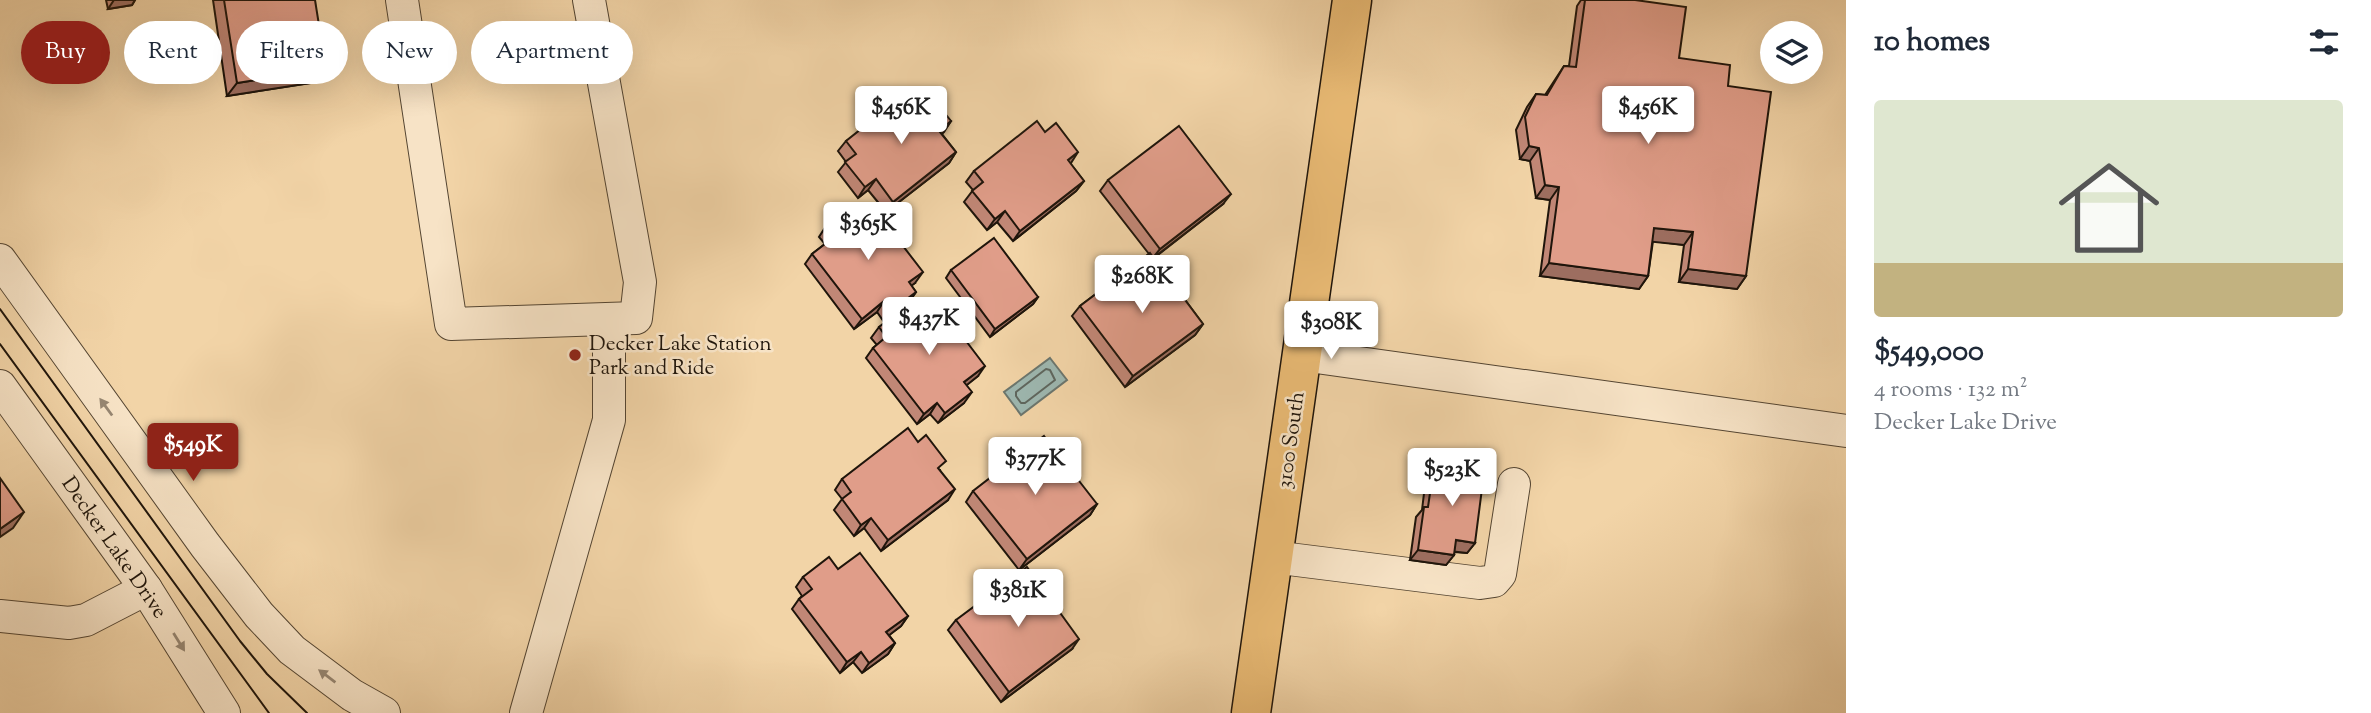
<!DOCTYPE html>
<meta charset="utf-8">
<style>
body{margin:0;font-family:"Sorts Mill Goudy",serif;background:#f2f2f3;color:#1f2937;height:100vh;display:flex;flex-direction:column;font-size:26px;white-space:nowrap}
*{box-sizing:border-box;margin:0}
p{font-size:23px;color:#747a83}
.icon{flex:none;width:38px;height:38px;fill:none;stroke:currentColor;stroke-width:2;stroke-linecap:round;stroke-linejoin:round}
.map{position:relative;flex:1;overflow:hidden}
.drawer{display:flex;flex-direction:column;background:#fff;width:525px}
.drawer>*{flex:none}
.top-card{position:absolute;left:21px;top:21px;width:665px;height:63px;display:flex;gap:14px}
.buttons{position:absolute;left:1760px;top:21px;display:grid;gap:14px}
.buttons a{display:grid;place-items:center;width:63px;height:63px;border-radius:50%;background:#fff;box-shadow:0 7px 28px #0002;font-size:35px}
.price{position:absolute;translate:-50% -60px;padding:0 16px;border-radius:7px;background:#fff;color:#222;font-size:23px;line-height:46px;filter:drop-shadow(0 2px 4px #0008)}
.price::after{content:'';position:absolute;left:50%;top:42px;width:21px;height:16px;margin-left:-10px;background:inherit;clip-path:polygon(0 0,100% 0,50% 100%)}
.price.active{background:#8f2418;color:#fff}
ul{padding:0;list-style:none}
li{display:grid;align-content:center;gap:14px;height:371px;padding:0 28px}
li+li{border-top:2px solid #e0e1e3}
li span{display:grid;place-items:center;height:217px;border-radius:7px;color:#555}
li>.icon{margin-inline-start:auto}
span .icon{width:126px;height:126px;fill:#fffc;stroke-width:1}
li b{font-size:30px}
h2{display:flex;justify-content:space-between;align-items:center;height:84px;padding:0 28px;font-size:30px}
.tag{padding:0 24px;border-radius:32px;background:#fff;box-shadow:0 7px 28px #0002;font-size:24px;line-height:63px}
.tag.active{background:#8f2418;color:#fff}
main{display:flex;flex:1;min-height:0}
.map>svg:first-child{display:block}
.water{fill:#9db7b0;stroke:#6b766e;stroke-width:2}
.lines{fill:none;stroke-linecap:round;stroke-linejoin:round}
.shore{stroke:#5e665e;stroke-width:2}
.minor-casing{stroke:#544532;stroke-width:34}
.major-casing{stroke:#1f150b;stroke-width:41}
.minor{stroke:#f7e3c6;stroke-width:32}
.major{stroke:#e9ba74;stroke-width:38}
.tram{stroke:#1f150b;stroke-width:2}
.wall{fill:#c18776;stroke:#1f150b;stroke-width:2}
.shaded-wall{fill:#9d6e60;stroke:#1f150b;stroke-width:2}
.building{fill:#e09d89;stroke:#1f150b;stroke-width:2}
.oneway{fill:#968672}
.poi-dot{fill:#8f2418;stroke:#f7e3c6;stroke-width:2.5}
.labels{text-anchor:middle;stroke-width:5;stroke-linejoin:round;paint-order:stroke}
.poi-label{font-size:21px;fill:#1f150b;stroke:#f7e3c6;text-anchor:start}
.street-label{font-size:21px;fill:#1f150b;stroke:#f7e3c6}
</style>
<main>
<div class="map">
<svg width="1846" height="713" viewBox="0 0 1846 713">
<rect width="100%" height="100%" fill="#f2d4a7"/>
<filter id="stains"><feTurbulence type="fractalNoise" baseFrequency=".00286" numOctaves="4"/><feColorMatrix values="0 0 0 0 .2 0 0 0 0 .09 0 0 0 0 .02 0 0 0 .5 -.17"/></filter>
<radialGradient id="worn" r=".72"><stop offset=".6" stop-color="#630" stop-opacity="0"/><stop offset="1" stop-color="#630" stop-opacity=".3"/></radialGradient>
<!-- water -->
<path class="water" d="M1050,358L1067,380L1021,415L1004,392Z"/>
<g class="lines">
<!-- shore -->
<path class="shore" d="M1046,369L1050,370L1055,380L1025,403H1021L1016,396V392Z"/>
<defs>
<g id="minor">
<path d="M402,0L451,324L636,318L640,282L589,0"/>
<path d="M0,260L205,545L259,615L292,650L352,695L384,713"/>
<path d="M1302,355L1846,431"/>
<path d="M0,386L146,589L224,713"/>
<path d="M1273,557L1480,583L1494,581L1500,574L1514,484"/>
<path d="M0,616L69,623L86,620L146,589"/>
<path d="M526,713L609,420V319"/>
</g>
<path id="major" d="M1251,713L1352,0"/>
</defs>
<!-- minor casing -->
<use href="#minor" class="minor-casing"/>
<!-- major casing -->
<use href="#major" class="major-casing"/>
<!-- minor -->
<use href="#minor" class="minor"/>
<!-- major -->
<use href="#major" class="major"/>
<!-- tram -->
<g class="tram">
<path d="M0,309L240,641L267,674L307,713"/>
<path d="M0,344L269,713"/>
</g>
</g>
<!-- wall -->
<g class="wall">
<path d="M106,0H135L132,5L108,9Z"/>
<path d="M213,0H315L317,82L227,96Z"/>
<path d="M1581,0H1635L1679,58L1728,86L1746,276L1737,289L1679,282L1684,245L1653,241L1648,276L1639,289L1540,276L1550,200L1536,198L1530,161L1520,159L1516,130L1527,107L1536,94L1545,95L1564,66H1569L1577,6Z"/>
<path d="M920,105L951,121L942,134L956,152L949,163L886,212L868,190L858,198L838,172L846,162L838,151L846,141Z"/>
<path d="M1070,163L1084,181L1076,191L1013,241L997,222L987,230L964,202L973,190L966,182L974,171Z"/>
<path d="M1108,180L1223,204L1154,258L1203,324L1195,335L1125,387L1072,316L1080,306L1149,254L1100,191Z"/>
<path d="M860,217L915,283L911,285L916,292L909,302L884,322L877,312L854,329L805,264L812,254L825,244L819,237L826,226Z"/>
<path d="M951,270L1038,297L1033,304L990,337L946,278Z"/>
<path d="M913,316L978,376L966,385L964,403L938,423L930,414L917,424L866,358L873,348L877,345L871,338L879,327Z"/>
<path d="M1439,460L1475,543L1467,553L1454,552V555L1446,565L1410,560L1416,517L1422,510L1426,477Z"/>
<path d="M940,470L948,500L881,551L864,528L854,536L834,510L842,499L835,490L842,479Z"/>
<path d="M973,491L1097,504L1090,515L1019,570L966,502Z"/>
<path d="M838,569L908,616L901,626L889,635L895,643L888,654L862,673L853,662L840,673L792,609L799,599L802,596L796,587L803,577Z"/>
<path d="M956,620L1072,649L1001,702L948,630Z"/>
</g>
<!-- shaded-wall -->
<g class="shaded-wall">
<path d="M114,0H135L132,5L108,9Z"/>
<path d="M326,69L317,82L227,96L237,83Z"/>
<path d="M951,121L944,132L932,141L939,131Z"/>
<path d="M1529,146L1539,148L1530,161L1520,159Z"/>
<path d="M956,152L949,163L886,212L893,202Z"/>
<path d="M1078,152L1071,163L1060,171L1068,160Z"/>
<path d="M876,179L868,190L858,198L865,187Z"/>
<path d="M1084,181L1076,191L1013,241L1020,231Z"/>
<path d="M1545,185L1559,187L1550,200L1536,198Z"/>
<path d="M1231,194L1223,204L1152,259L1160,249Z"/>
<path d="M1005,211L997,222L987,230L995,219Z"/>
<path d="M1654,228L1693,232L1684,245L1645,241Z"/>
<path d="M1549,263L1648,276L1639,289L1540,276Z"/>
<path d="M1688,269L1746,276L1737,289L1679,282Z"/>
<path d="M923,272L915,283L902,293L909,282Z"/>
<path d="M916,292L909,302L884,322L891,311Z"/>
<path d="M1038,297L1033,304L990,337L995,329Z"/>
<path d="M884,301L877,312L854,329L862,319Z"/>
<path d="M1203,324L1195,335L1125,387L1133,376Z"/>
<path d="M985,366L978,376L957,393L964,382Z"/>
<path d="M972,392L964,403L938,423L945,413Z"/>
<path d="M937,403L930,414L917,424L924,414Z"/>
<path d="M955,489L948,500L881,551L888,540Z"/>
<path d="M1097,504L1090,515L1019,570L1027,559Z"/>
<path d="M24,512L13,528L0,537V529Z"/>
<path d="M871,518L864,528L854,536L861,525Z"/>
<path d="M1456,540L1475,543L1467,553L1449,551Z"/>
<path d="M1418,550L1454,555L1446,565L1410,560Z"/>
<path d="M908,616L901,626L879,643L886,632Z"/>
<path d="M1079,639L1072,649L1001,702L1009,692Z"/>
<path d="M895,643L888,654L862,673L869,663Z"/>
<path d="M861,652L853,662L840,673L847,662Z"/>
</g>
<!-- building -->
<g class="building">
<path d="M224,0H315L326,69L237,83Z"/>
<path d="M1585,0H1635L1686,7L1679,58L1730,65L1728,86L1771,92L1746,276L1688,269L1693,232L1654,228L1648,276L1549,263L1559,187L1545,185L1539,148L1529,146L1525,117L1536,94L1547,95L1564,66L1576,67Z"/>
<path d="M909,91L920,105L931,96L951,121L939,131L956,152L893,202L876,179L865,187L845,162L856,154L846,141Z"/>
<path d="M1037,121L1045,132L1056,123L1078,152L1068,160L1084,181L1020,231L1005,211L995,219L972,191L983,182L974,171Z"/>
<path d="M1179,126L1231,194L1160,249L1108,180Z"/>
<path d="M852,207L860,217L873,207L923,272L909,282L916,292L891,311L884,301L862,319L812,254L834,237L826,226Z"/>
<path d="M994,238L1038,297L995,329L951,270Z"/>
<path d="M1150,253L1203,324L1133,376L1080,306Z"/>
<path d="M935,300L985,366L964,382L972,392L945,413L937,403L924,414L873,348L886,337L879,327L906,306L913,316Z"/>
<path d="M908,428L918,442L926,435L946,461L938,468L955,489L888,540L871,518L861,525L842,499L851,492L842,479Z"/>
<path d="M1044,436L1097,504L1027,559L973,491Z"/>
<path d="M1439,460L1480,466L1479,473H1484L1475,543L1456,540L1454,555L1418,550L1424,507H1428L1434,466L1438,467Z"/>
<path d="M0,478L24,512L0,529Z"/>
<path d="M860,553L908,616L886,632L895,643L869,663L861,652L847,662L799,599L812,589L803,577L829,557L838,569Z"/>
<path d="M1027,567L1079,639L1009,692L956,620Z"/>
</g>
<!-- one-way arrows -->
<defs><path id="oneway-solid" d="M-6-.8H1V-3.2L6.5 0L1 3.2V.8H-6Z" transform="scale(1.75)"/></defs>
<g class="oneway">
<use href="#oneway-solid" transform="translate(106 407) rotate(-126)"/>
<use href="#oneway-solid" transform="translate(179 642) rotate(58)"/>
<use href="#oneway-solid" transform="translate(327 676) rotate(-143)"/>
</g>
<!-- markers -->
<circle class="poi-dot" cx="575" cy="355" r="7"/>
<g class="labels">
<!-- poi labels -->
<g class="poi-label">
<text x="589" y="350">Decker Lake Station<tspan x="589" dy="24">Park and Ride</tspan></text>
</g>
<!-- street labels -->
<g class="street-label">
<text transform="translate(1290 440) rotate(-82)" y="7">3100 South</text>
<text transform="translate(115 547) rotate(55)" y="7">Decker Lake Drive</text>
</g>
</g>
<rect width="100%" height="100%" filter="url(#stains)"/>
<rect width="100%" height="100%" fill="url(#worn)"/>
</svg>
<div class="buttons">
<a><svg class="icon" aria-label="layers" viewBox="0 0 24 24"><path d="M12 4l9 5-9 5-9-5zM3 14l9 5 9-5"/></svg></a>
</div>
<b class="price" style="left:901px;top:146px">$456K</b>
<b class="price" style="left:1648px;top:146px">$456K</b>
<b class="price" style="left:868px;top:262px">$365K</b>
<b class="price" style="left:1142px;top:315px">$268K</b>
<b class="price" style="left:929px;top:357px">$437K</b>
<b class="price" style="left:1331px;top:361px">$308K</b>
<b class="price active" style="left:193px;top:483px">$549K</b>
<b class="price" style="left:1035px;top:497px">$377K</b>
<b class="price" style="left:1452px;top:508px">$523K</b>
<b class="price" style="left:1018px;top:629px">$381K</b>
<div class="top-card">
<a class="tag active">Buy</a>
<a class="tag">Rent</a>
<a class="tag">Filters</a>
<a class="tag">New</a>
<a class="tag">Apartment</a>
</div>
</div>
<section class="drawer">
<h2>10 homes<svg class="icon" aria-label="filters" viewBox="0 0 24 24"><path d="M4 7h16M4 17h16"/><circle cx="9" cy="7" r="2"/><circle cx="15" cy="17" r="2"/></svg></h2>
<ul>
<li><span style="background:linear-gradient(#dfe7d0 75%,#c2b280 0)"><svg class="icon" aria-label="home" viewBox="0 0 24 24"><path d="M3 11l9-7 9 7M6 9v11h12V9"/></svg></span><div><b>$549,000</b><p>4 rooms · 132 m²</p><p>Decker Lake Drive</p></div></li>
</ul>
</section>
</main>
